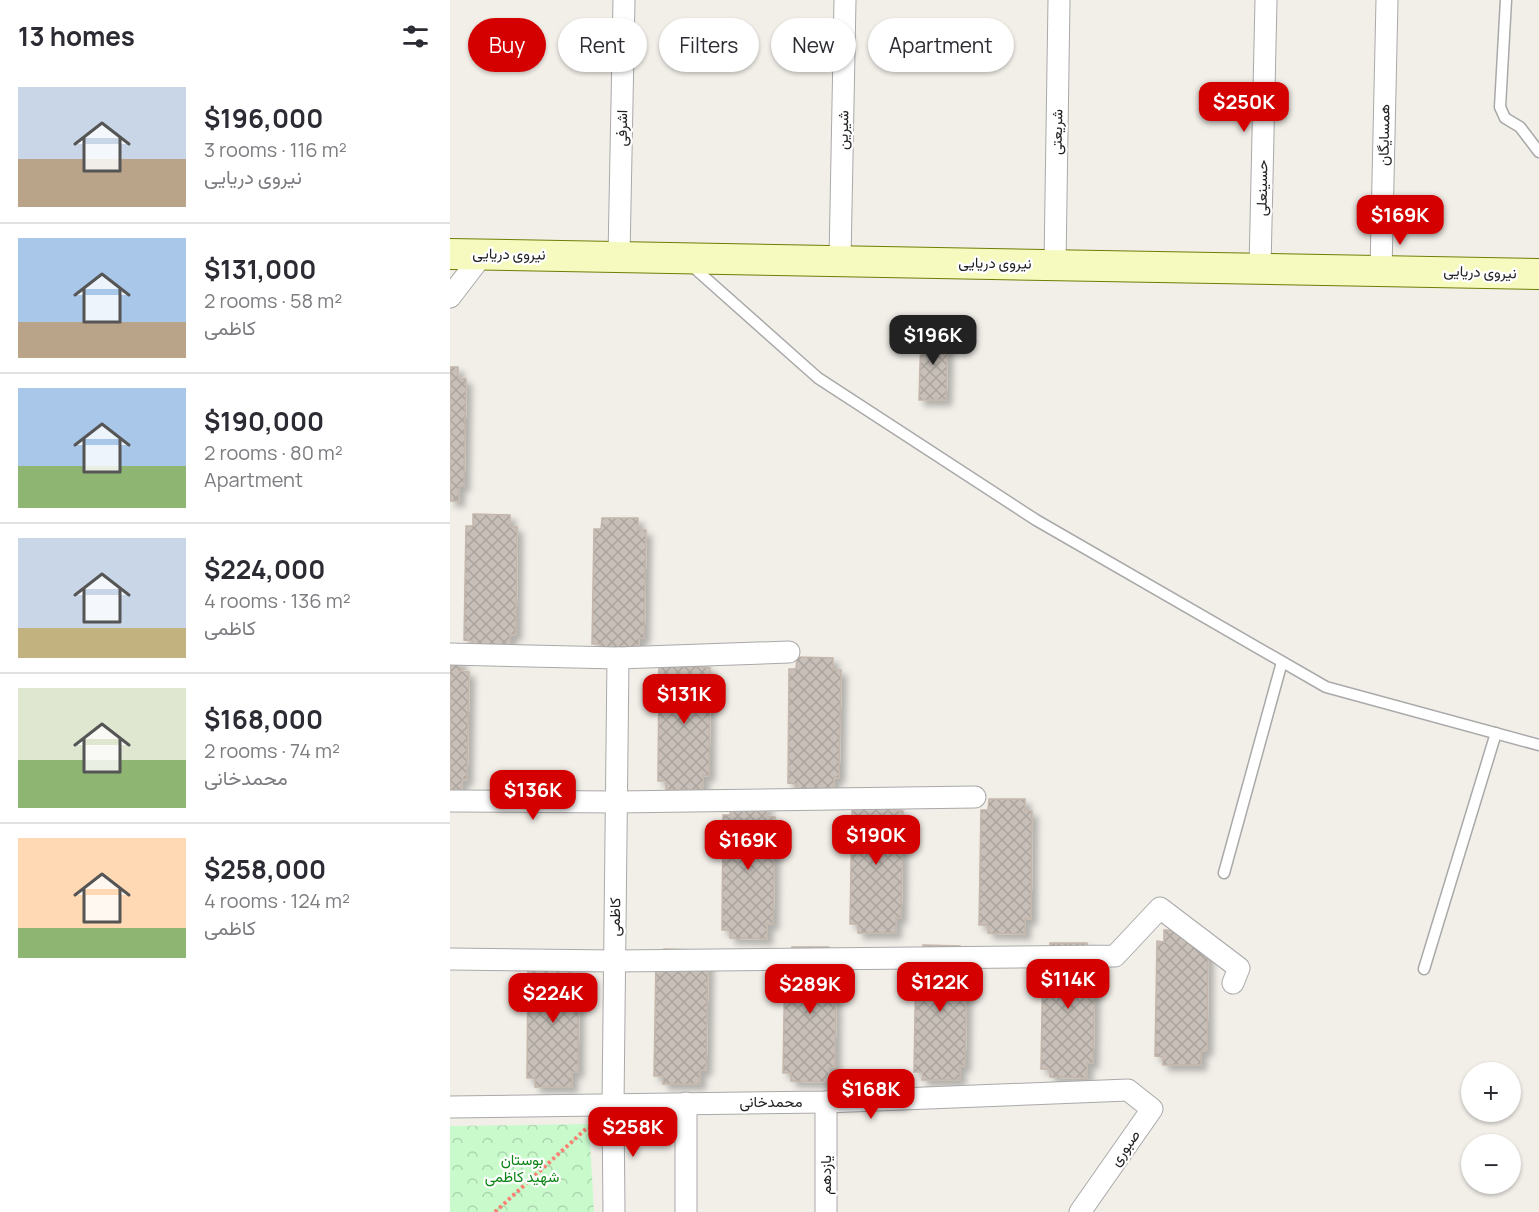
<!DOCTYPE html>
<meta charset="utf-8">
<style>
body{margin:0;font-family:Manrope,Vazirmatn,sans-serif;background:#f7f7f7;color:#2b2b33;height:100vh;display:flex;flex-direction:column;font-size:22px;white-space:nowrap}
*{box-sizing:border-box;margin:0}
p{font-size:20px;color:#7c7c81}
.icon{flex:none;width:33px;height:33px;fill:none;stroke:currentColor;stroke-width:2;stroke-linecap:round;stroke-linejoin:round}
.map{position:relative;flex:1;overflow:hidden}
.sheet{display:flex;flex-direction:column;background:#fff;width:450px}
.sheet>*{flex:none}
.banner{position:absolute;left:18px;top:18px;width:570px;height:54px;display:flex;gap:12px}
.fabs{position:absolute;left:1011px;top:1062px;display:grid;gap:12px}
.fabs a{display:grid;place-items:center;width:60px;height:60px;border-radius:50%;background:#fff;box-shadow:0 2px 4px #0004;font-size:30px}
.price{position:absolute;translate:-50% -51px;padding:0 14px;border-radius:12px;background:#d40000;color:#fff;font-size:20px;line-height:39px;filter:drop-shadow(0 2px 3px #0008)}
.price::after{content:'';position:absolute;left:50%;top:36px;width:18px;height:14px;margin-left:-9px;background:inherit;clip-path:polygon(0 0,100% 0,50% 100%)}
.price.active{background:#222;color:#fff}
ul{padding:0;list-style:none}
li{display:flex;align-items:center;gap:18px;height:150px;padding:0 18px}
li+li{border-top:2px solid #e1e1e2}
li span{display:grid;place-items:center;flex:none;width:168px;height:120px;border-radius:0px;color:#555}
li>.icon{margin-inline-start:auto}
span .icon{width:72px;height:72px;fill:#fffc;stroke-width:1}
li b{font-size:26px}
h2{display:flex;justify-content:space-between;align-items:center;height:72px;padding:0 18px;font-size:26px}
.pill{padding:0 21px;border-radius:27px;background:#fff;box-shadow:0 2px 4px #0004;font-size:21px;line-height:54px}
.pill.active{background:#d40000;color:#fff}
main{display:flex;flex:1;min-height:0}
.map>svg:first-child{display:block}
.park{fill:url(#park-crowns)}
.building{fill:url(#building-cross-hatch);stroke:#c4b6ab;stroke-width:1.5;filter:url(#shadow)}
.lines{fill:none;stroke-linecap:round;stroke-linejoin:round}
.lane-casing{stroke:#a9a9a9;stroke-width:13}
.street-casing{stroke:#a9a9a9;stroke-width:23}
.secondary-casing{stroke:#707d05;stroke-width:32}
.path{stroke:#fa8072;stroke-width:4;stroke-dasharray:3 3;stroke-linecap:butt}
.lane{stroke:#fff;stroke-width:10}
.street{stroke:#fff;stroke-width:21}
.secondary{stroke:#f7fabf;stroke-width:30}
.labels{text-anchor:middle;stroke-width:4.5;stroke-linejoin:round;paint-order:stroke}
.street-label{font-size:15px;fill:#222;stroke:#fff}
.park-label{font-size:15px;fill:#0c8416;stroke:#fff}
</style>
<main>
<section class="sheet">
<h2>13 homes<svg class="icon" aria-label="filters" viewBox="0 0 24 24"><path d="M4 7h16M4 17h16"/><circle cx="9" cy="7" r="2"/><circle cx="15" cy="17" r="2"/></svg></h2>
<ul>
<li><span style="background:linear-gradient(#c9d6e8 60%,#b9a48a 0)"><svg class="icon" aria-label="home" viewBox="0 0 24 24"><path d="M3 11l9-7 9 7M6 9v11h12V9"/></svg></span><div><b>$196,000</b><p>3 rooms · 116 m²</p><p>نیروی دریایی</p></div></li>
<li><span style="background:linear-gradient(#a9c7e8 70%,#b9a48a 0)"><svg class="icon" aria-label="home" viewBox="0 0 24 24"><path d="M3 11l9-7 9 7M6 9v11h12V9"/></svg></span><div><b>$131,000</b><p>2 rooms · 58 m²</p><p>کاظمی</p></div></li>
<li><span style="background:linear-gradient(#a9c7e8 65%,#8fb573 0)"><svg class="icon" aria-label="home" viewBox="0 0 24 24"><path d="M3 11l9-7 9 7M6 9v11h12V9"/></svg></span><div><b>$190,000</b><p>2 rooms · 80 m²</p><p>Apartment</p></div></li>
<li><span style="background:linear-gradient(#c9d6e8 75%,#c2b280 0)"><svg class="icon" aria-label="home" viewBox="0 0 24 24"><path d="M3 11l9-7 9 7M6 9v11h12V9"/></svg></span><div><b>$224,000</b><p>4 rooms · 136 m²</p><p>کاظمی</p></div></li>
<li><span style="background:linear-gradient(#dfe7d0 60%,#8fb573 0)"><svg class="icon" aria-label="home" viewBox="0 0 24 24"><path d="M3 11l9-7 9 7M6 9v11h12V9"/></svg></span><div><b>$168,000</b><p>2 rooms · 74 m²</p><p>محمدخانی</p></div></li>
<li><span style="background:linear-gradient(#ffd9b3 75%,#8fb573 0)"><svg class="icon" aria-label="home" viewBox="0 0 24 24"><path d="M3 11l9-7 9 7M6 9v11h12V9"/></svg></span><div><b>$258,000</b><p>4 rooms · 124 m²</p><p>کاظمی</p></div></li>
</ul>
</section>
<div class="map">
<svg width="1089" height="1212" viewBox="0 0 1089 1212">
<defs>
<pattern id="park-crowns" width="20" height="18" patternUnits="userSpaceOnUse" patternTransform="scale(1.5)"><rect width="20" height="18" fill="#c8facc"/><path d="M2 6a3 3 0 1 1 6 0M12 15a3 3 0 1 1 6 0" fill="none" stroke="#acd6af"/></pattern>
<pattern id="building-cross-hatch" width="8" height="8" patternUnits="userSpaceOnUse" patternTransform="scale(1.5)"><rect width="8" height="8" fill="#c7bfb8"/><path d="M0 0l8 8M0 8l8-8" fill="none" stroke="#aba49e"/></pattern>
<filter id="shadow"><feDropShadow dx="5.5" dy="5.5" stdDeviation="3" flood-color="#0004"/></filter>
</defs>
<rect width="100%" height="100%" fill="#f2efe9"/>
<!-- park -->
<path class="park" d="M139,1124L144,1212H0V1126Z"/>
<!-- building -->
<g class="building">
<path d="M471,331L498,332L496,400H469Z"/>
<path d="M0,367H8V378L16,379L14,486H9V501H0Z"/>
<path d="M23,514L60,515V527H67L66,634L60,635V650L22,649V641L14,640L16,526H23Z"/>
<path d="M152,518H188V530H196L194,638H189L188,653L151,652V644H142L144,529H151Z"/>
<path d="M253,656L252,667L260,668L259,776L253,775V790H216V781H208L209,667Z"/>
<path d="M347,657L383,658V670H391L389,778L384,777L383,792H346V784L338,783L339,669H346Z"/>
<path d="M0,660H11V671L19,672L17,780L12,779L11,794H0Z"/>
<path d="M409,798L446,799L445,810L453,811L451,918H446V933H408V924H400L402,810H409Z"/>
<path d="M539,799H575V811H582L581,919H575V934L538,933V925H529L531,810H538Z"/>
<path d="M281,804L317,805V816L325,817L323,924H317V939L280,938V930H272L273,815H280Z"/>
<path d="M714,930L751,931L758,943L757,1050L751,1051V1065H713V1057L705,1056L707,941L714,942Z"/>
<path d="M600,943H637V955H645L643,1063H637V1078L600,1077V1069H591L593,954H600Z"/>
<path d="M473,945L510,946L509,958H517L515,1066L510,1065V1080H472L473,1072H464L466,957H473Z"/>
<path d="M342,947H379V959H386L385,1067H379V1082L341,1081V1073H333L335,958H342Z"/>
<path d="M214,949L250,950L258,962L256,1070H250V1084H213V1076H204L206,961H213Z"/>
<path d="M78,963L129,964L128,1072H122V1087H85V1078H77Z"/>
</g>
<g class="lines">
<defs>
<g id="lane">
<path d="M1056,0L1050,107L1055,118L1070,127L1089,152"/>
<path d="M242,266L368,378L586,520L876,687L1089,745"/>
<path d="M774,873L832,662"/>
<path d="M974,969L1046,733"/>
</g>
<g id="street">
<path d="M169,256L174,0"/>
<path d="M390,260L395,0"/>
<path d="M605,264L609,0"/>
<path d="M810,268L816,0"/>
<path d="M931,270L937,0"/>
<path d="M0,297L33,254"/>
<path d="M0,654L168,658L339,652"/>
<path d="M0,801L167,802L525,797"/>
<path d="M0,959L164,961L665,956L710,908L789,968L783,983"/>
<path d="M376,1102V1212"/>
<path d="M236,1103V1212"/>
<path d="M0,1107L376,1102L678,1090L702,1109L630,1212"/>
<path d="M164,1212L163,1105L168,658"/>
</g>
<path id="secondary" d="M0,254L1089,274"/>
</defs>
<!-- lane casing -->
<use href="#lane" class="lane-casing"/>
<!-- street casing -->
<use href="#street" class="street-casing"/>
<!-- secondary casing -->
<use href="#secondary" class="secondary-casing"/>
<!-- path -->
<path class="path" d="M45,1212L138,1127"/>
<!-- lane -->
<use href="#lane" class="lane"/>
<!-- street -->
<use href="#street" class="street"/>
<!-- secondary -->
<use href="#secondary" class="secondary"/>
</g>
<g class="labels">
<!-- street labels -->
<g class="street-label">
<text transform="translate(172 128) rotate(-89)" y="5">اشرفی</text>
<text transform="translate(393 130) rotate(-89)" y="5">شیرین</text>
<text transform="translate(607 132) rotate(-89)" y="5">شریعتی</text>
<text transform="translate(934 135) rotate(-89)" y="5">همسایگان</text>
<text transform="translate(812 188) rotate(-89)" y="5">حسینعلی</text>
<text transform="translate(59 254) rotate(1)" y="5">نیروی دریایی</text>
<text transform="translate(545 263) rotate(1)" y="5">نیروی دریایی</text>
<text transform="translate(1030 272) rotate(2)" y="5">نیروی دریایی</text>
<text transform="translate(165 917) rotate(-89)" y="5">کاظمی</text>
<text x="321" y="1107">محمدخانی</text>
<text transform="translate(675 1148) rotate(-55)" y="5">صبوری</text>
<text transform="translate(376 1175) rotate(-90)" y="5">یازدهم</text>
</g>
<!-- park labels -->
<g class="park-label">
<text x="72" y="1165">بوستان<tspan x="72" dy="17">شهید کاظمی</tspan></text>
</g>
</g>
</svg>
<div class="fabs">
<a>+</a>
<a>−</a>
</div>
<b class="price" style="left:794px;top:133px">$250K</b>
<b class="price" style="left:950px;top:246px">$169K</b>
<b class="price active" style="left:483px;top:366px">$196K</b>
<b class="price" style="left:234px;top:725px">$131K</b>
<b class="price" style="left:83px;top:821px">$136K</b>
<b class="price" style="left:426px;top:866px">$190K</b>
<b class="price" style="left:298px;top:871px">$169K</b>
<b class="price" style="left:618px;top:1010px">$114K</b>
<b class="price" style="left:490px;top:1013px">$122K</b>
<b class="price" style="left:360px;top:1015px">$289K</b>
<b class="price" style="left:103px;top:1024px">$224K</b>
<b class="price" style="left:421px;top:1120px">$168K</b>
<b class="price" style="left:183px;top:1158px">$258K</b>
<div class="banner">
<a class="pill active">Buy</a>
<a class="pill">Rent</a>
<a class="pill">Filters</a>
<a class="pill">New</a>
<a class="pill">Apartment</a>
</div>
</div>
</main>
